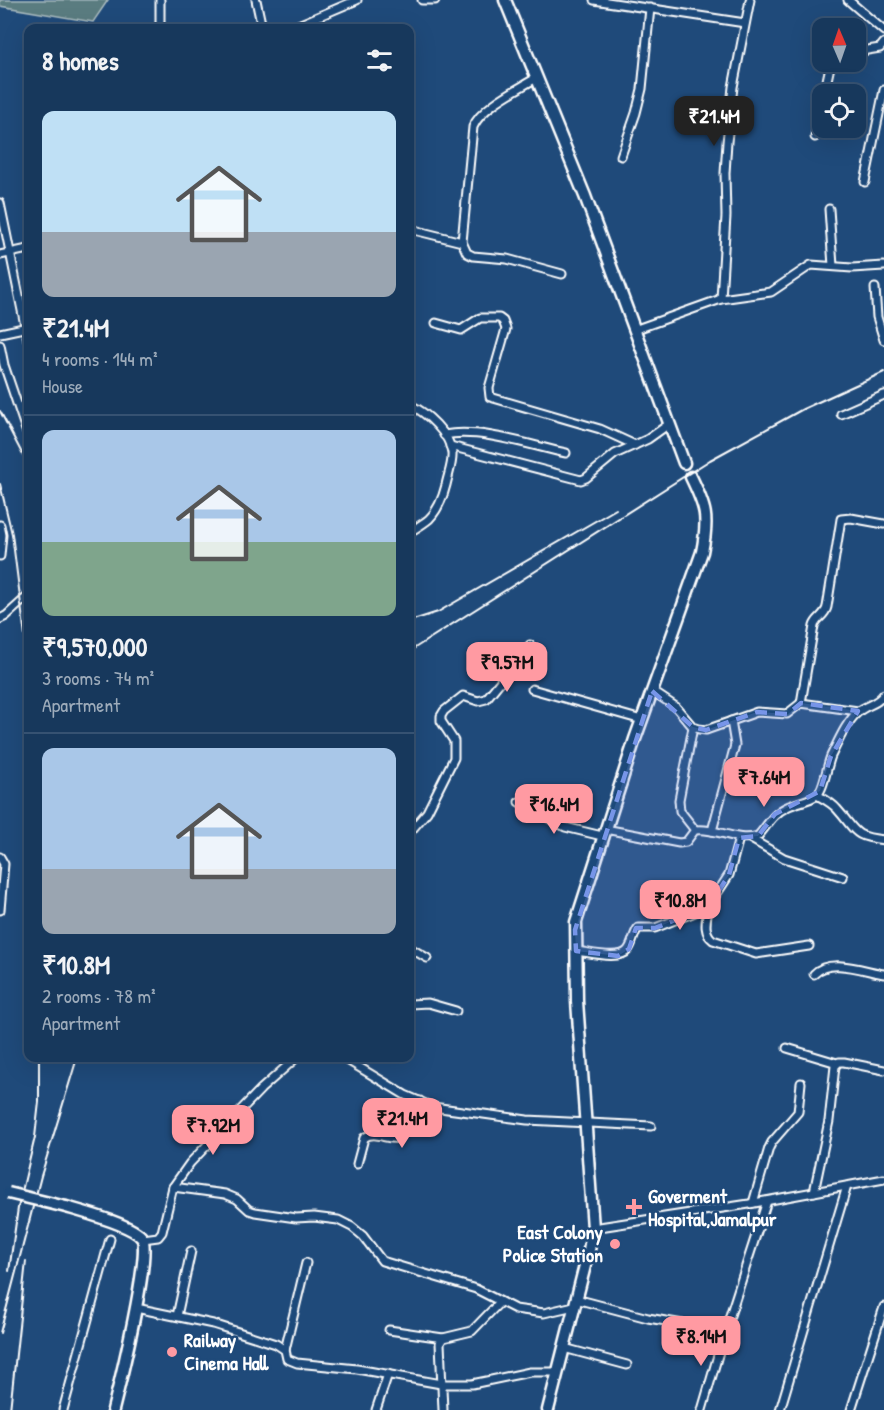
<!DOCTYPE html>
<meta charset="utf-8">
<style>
body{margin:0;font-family:"Patrick Hand",sans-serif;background:#203f62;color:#f1f3f6;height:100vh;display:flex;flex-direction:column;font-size:22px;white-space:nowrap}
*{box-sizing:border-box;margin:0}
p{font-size:20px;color:#9eacbb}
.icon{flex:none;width:33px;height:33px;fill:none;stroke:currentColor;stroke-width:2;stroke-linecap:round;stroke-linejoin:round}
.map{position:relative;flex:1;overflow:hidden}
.details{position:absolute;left:24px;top:24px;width:390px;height:1038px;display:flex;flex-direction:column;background:#17385c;border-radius:12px;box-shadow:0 6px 24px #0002,0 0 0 2px #365272}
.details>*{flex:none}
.needle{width:39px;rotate:358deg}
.fabs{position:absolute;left:812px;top:18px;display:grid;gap:12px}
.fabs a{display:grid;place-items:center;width:54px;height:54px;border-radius:12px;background:#17385c;box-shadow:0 6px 24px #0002,0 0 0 2px #365272;font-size:30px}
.price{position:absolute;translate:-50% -51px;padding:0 14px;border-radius:12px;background:#ff9aa2;color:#111;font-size:20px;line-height:39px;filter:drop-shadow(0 2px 3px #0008)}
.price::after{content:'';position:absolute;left:50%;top:36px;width:18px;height:14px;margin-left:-9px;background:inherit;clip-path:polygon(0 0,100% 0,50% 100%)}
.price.selected{background:#222;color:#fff}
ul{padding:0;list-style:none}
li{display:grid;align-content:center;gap:12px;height:318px;padding:0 18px}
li+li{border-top:2px solid #365272}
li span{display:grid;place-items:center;height:186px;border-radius:12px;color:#555}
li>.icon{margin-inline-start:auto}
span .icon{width:108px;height:108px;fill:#fffc;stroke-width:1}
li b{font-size:26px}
h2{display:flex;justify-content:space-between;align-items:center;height:72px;padding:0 18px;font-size:26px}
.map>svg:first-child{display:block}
.green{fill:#5a7b80;stroke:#acbdc0;stroke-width:1.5}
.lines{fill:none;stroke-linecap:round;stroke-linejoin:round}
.street-casing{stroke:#fff;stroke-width:11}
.secondary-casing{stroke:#fff;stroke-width:15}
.street{stroke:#1f4a7a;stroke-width:7}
.secondary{stroke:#1f4a7a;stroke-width:10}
.rail{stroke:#fff;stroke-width:2}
.secondary-bridge-casing{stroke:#fff;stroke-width:15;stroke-linecap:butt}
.secondary-bridge{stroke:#1f4a7a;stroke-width:10}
.marked{fill:#7795e8;fill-opacity:0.2;stroke:#7795e8;stroke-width:4.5;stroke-dasharray:12 8;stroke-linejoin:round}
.poi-dot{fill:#ff9aa2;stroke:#1f4a7a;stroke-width:2}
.labels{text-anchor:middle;stroke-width:5;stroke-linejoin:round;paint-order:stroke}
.poi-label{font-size:20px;font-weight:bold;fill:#fff;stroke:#1f4a7a;text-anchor:start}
</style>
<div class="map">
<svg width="884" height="1410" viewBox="0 0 884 1410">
<rect width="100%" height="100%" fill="#1f4a7a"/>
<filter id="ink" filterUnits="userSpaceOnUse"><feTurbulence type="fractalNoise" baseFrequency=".0167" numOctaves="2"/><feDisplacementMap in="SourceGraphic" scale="12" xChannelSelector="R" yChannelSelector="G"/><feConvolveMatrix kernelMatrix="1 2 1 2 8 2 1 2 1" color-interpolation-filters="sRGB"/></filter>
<g filter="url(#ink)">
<!-- green -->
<path class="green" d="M0,0H108L93,22L0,6Z"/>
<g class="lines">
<defs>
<g id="street">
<path d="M160,0V28"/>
<path d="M256,0L262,28"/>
<path d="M422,0H435"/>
<path d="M594,0L745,23"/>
<path d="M848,0L884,31"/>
<path d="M291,28L357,0"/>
<path d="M855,52L880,48L884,43"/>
<path d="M536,78C517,90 482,106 473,127L462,242L467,253L473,256L507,259L562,274"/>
<path d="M824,94L831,62"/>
<path d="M815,137L822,103"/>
<path d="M621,156L636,113L642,89L650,8"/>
<path d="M865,182L884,90"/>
<path d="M0,203L28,340"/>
<path d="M829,209L833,266"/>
<path d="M410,229L462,242"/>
<path d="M0,255L28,249"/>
<path d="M875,288L877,317L884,340"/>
<path d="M721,299L726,216L725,173L727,142L733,87L750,0"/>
<path d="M436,323L461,330L480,318H499L503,321L506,329L489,388L490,397L600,429L635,445"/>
<path d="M634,330L721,299L771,292L811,265L852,268L884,266"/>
<path d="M0,333L28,327"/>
<path d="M0,345L4,365L28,436"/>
<path d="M410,405C426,412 450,434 452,453C453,463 448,475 446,485C443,497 438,510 429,519C423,524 416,528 410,532"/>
<path d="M841,414L884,395"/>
<path d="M444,435C481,428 529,445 566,453"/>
<path d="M450,446L581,480L586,478L615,454L648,439L669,424"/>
<path d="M0,525L2,535L0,556"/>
<path d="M0,619L6,616L28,596"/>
<path d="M532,689L642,720"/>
<path d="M652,691L676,707L693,727L699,729L706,730L757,712L787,714L801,703L858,711"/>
<path d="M801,703L814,626C816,618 825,616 827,607L841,519L851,518L884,524"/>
<path d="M693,727L679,800L680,811L695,830"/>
<path d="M817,795C824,799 832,803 837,809C857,831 851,836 884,840"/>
<path d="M519,802L565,827L602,836"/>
<path d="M605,829L679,843L686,842L695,830C717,827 736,843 758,836C767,826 773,813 787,807C796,802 809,801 817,795C824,789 827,765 831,756C838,742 846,722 858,712C867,704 877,705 884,694"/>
<path d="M712,831L735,745L731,721"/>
<path d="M410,832L427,812L454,758V741L441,721V716L444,711L463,696L478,701L486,699L530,645"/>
<path d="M751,839L784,858L843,877"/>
<path d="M0,857L4,864L0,910"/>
<path d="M708,907C707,918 702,932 713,940L756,954L809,946"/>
<path d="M410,948L427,958"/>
<path d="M576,951C588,952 620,961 628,950C633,944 633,935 638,928H655L708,907L729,875L739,838"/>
<path d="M814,974C830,957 864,971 884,974"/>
<path d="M410,1004L428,1003L456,1011"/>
<path d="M787,1048L837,1063"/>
<path d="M344,1058L405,1095L433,1107L527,1120L651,1126"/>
<path d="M357,1164L364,1138C375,1130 386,1140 397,1138L408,1114L420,1101"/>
<path d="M173,1187L225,1194L237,1199L249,1210L255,1212L296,1218L314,1217L338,1220L352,1227L363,1236L382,1261L476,1289L515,1309L544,1313L574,1306"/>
<path d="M814,1192L829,1121L835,1066L839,1062H844L884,1070"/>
<path d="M753,1203L769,1148L772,1142L798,1112L801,1083"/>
<path d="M593,1228L749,1204L884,1179"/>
<path d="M143,1239L158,1237L162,1232L173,1187L190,1163L261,1089L296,1058"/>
<path d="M576,1299L648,1318L725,1331L767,1201"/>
<path d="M136,1308L213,1324L276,1344L285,1350L287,1359L297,1363L357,1369L441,1384H472L530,1372H558"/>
<path d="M177,1316L191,1251"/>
<path d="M389,1330L443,1338"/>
<path d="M564,1348L627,1365"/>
<path d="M285,1350L306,1263"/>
<path d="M63,1410L110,1239"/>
<path d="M376,1410L388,1374"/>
<path d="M443,1410L440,1343L443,1338L472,1331L500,1302"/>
<path d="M702,1410L725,1331"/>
<path d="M780,1410L847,1186"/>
<path d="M851,1410L884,1307"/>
</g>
<g id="secondary">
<path d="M505,0L585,196L684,463"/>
<path d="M66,1207C83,1212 133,1225 142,1238C152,1252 119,1386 113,1410"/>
<path d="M548,1410L589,1250L593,1228L577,1001L576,922L635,739L702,552C709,517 706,508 691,477"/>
</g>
</defs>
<!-- street casing -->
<use href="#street" class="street-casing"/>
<!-- secondary casing -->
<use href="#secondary" class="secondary-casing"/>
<!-- street -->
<use href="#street" class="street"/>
<!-- secondary -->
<use href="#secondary" class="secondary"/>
<!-- rail -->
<g class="rail">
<path d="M0,411L28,465"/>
<path d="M0,484L12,534L28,660"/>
<path d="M410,621L438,612L616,509"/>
<path d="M410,651L710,460L803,409L884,372"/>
<path d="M9,1271L18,1208L35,1137L39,1102V1058"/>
<path d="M0,1333L41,1176L77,1058"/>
<path d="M10,1410L26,1261"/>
</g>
<defs>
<path id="secondary-bridge" d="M8,1193L66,1207"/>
</defs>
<!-- secondary-bridge casing -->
<use href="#secondary-bridge" class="secondary-bridge-casing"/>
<!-- secondary-bridge -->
<use href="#secondary-bridge" class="secondary-bridge"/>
</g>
</g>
<!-- marked area -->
<path class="marked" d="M652,691L693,727L706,730L757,712L788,714L801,703L858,711L831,756L820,791L775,814L758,836L739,838L729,875L708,907L655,928H636L629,949L618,956L576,951L575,930Z"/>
<!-- markers -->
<g class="poi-dot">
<path d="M631 1198h6v6h6v6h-6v6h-6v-6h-6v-6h6z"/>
<circle cx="615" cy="1244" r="6"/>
<circle cx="172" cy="1352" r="6"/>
</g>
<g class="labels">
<!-- poi labels -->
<g class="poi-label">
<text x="648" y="1203">Goverment<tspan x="648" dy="23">Hospital,Jamalpur</tspan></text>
<text x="603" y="1239" text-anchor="end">East Colony<tspan x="603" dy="23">Police Station</tspan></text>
<text x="184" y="1347">Railway<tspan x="184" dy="23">Cinema Hall</tspan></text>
</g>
</g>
</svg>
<div class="fabs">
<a><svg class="needle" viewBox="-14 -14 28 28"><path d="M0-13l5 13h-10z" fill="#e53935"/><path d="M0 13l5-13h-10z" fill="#9eacbb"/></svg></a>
<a><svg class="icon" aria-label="locate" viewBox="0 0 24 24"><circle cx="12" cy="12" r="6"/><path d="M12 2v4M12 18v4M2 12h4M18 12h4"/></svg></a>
</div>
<b class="price selected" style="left:714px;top:147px">₹21.4M</b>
<b class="price" style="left:507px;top:693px">₹9.57M</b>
<b class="price" style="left:764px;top:808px">₹7.64M</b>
<b class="price" style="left:554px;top:835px">₹16.4M</b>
<b class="price" style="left:680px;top:931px">₹10.8M</b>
<b class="price" style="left:402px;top:1149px">₹21.4M</b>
<b class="price" style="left:213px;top:1156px">₹7.92M</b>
<b class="price" style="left:701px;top:1367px">₹8.14M</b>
<section class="details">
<h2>8 homes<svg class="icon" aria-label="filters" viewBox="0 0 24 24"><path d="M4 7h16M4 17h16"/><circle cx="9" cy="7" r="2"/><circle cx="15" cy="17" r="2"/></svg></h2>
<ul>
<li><span style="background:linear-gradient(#bfe0f5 65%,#9aa5b1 0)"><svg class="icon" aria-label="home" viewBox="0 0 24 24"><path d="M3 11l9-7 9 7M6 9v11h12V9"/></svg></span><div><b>₹21.4M</b><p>4 rooms · 144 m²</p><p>House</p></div></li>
<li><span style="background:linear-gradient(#a9c7e8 60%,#7fa58c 0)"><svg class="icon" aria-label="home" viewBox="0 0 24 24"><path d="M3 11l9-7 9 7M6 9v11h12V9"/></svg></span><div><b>₹9,570,000</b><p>3 rooms · 74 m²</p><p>Apartment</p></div></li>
<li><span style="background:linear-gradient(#a9c7e8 65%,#9aa5b1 0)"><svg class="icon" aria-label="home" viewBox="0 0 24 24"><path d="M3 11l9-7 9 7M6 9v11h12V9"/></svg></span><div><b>₹10.8M</b><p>2 rooms · 78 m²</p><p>Apartment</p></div></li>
</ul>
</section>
</div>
